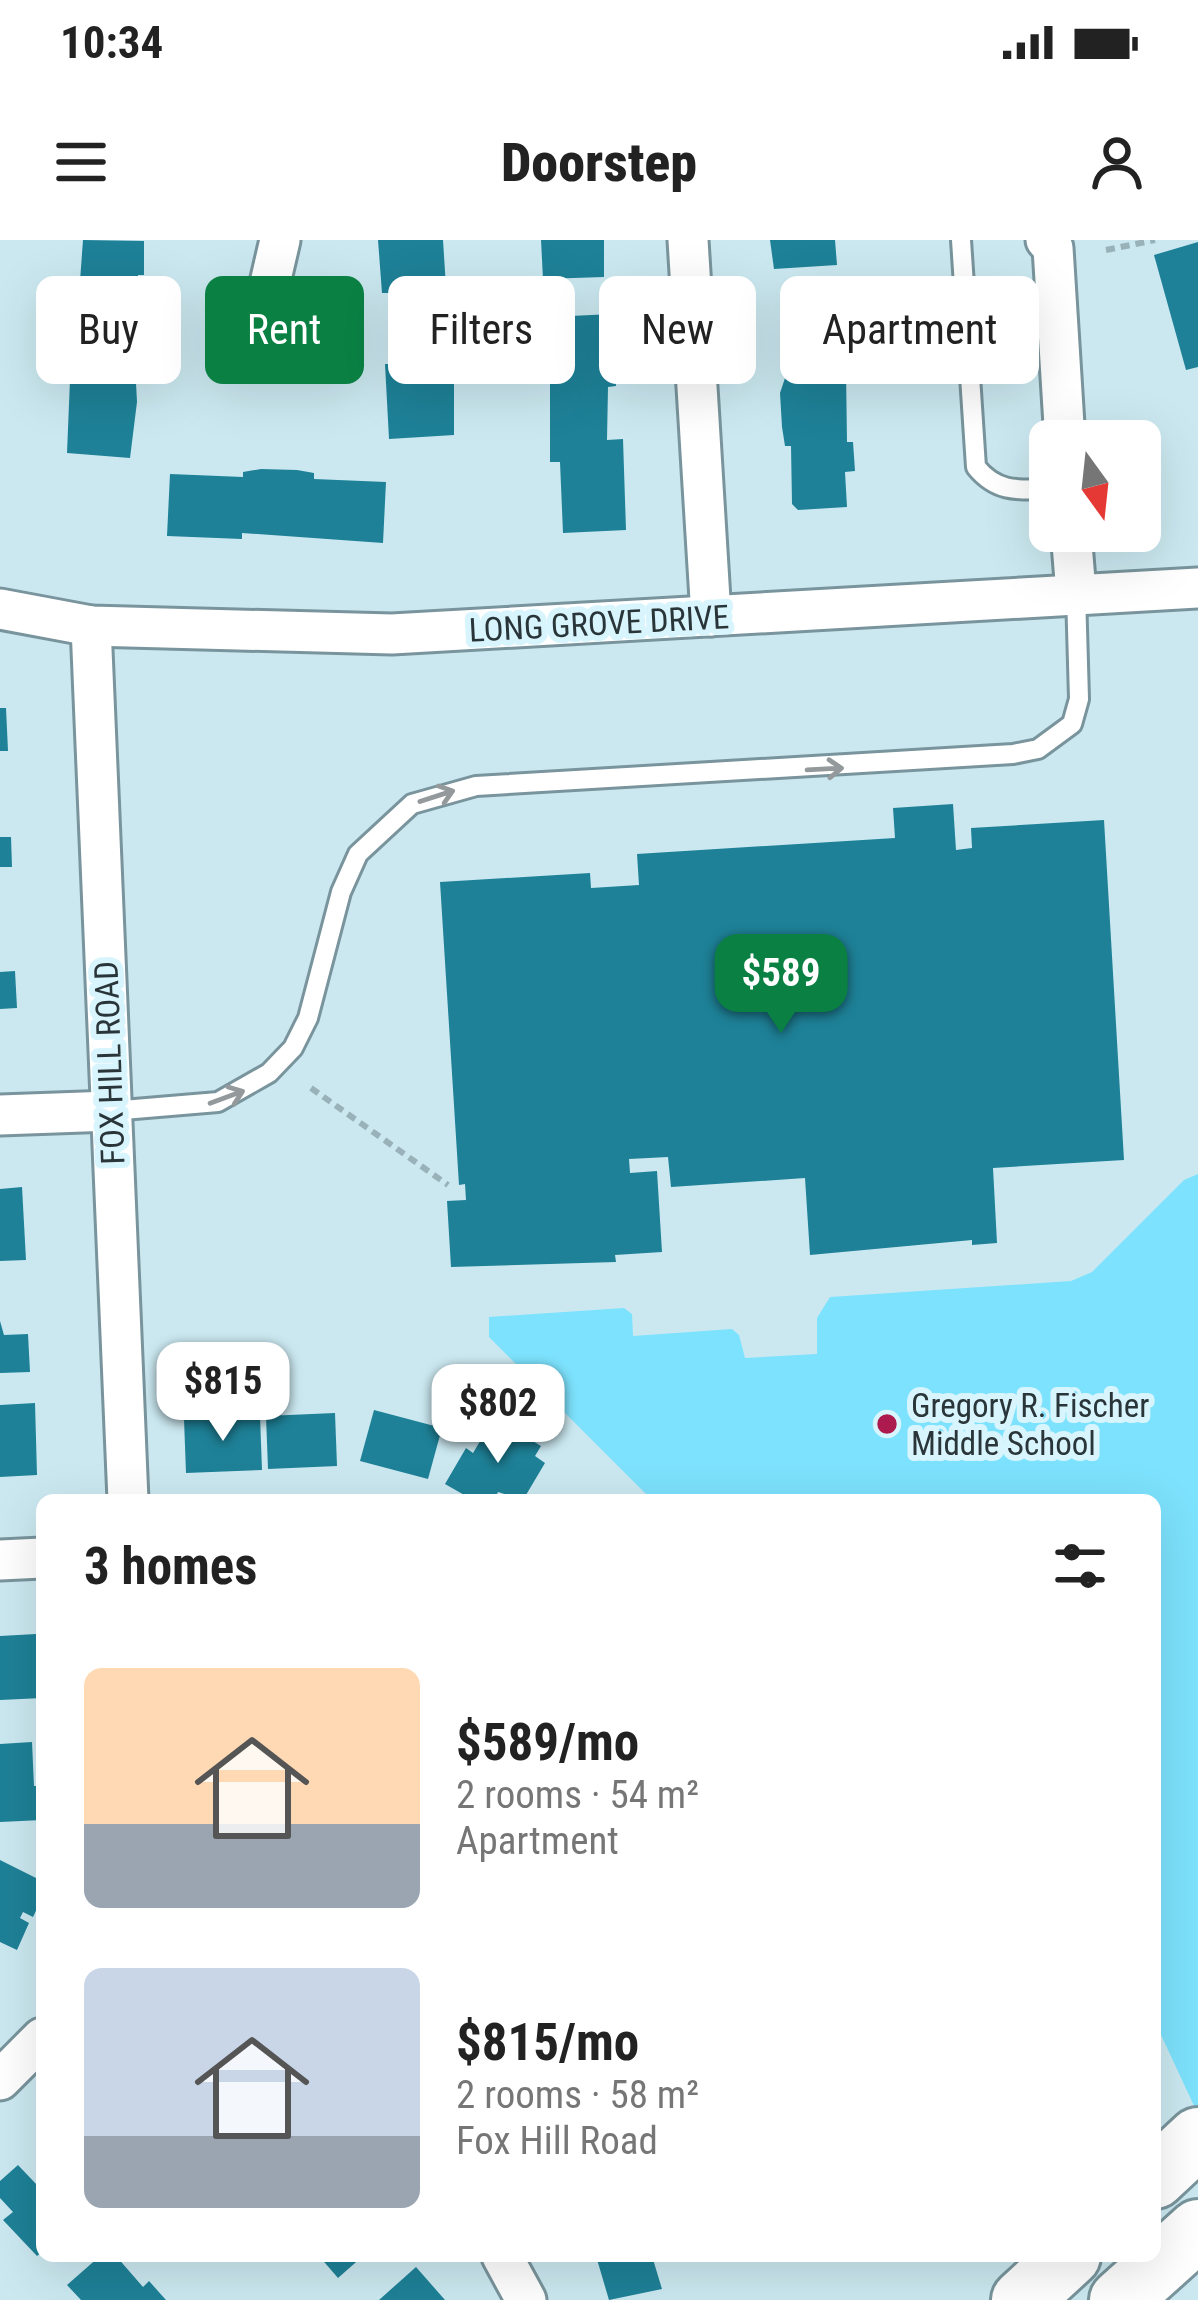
<!DOCTYPE html>
<meta charset="utf-8">
<style>
body{margin:0;font-family:"Roboto Condensed",sans-serif;background:#f6f6f6;color:#222;height:100vh;display:flex;flex-direction:column;font-size:45px;white-space:nowrap}
*{box-sizing:border-box;margin:0}
p{font-size:39px;color:#767676}
.icon{flex:none;width:66px;height:66px;fill:none;stroke:currentColor;stroke-width:2;stroke-linecap:round;stroke-linejoin:round}
.map{position:relative;flex:1;overflow:hidden}
.drawer{position:absolute;left:36px;top:1254px;width:1125px;height:768px;display:flex;flex-direction:column;background:#fff;border-radius:18px;box-shadow:0 12px 48px #0002}
.drawer>*{flex:none}
.guide{position:absolute;left:36px;top:36px;width:1128px;height:108px;display:flex;gap:24px}
.needle{width:78px;rotate:165deg}
.tools{position:absolute;left:1029px;top:180px;display:grid;gap:24px}
.tools a{display:grid;place-items:center;width:132px;height:132px;border-radius:18px;background:#fff;box-shadow:0 12px 48px #0002;font-size:60px}
.price{position:absolute;translate:-50% -102px;padding:0 27px;border-radius:24px;background:#fff;color:#222;font-size:39px;line-height:78px;filter:drop-shadow(0 3px 6px #0008)}
.price::after{content:'';position:absolute;left:50%;top:72px;width:36px;height:27px;margin-left:-18px;background:inherit;clip-path:polygon(0 0,100% 0,50% 100%)}
.price.current{background:#0b8043;color:#fff}
ul{padding:0;list-style:none}
li{display:flex;align-items:center;gap:36px;height:300px;padding:0 48px}
li span{display:grid;place-items:center;flex:none;width:336px;height:240px;border-radius:18px;color:#555}
li>.icon{margin-inline-start:auto}
span .icon{width:144px;height:144px;fill:#fffc;stroke-width:1}
li b{font-size:51px}
h2{display:flex;justify-content:space-between;align-items:center;height:144px;padding:0 48px;font-size:51px}
.pill{padding:0 42px;border-radius:18px;background:#fff;box-shadow:0 12px 48px #0002;font-size:42px;line-height:108px}
.pill.current{background:#0b8043;color:#fff}
.status{display:flex;justify-content:space-between;align-items:center;height:84px;padding:0 60px;background:#fff;direction:ltr}
.status svg{height:33px;fill:currentColor}
header{display:flex;justify-content:space-between;align-items:center;height:156px;padding:0 48px;background:#fff;font-size:54px;font-weight:800}
.map>svg:first-child{display:block}
.green{fill:#7de2fd}
.building{fill:#1e8197}
.lines{fill:none;stroke-linecap:round;stroke-linejoin:round}
.service-casing{stroke:#79949c;stroke-width:24}
.minor-casing{stroke:#79949c;stroke-width:45}
.primary-casing{stroke:#79949c;stroke-width:66}
.path{stroke:#99b1b8;stroke-width:6;stroke-dasharray:9 6;stroke-linecap:butt}
.service{stroke:#fff;stroke-width:18}
.minor{stroke:#fff;stroke-width:39}
.primary{stroke:#fff;stroke-width:60}
.oneway{stroke:#949a9c}
.poi-dot{fill:#ac1a4e;stroke:#d8f5fe;stroke-width:4.5}
.labels{text-anchor:middle;stroke-width:12;stroke-linejoin:round;paint-order:stroke}
.street-label{font-size:33px;fill:#293538;stroke:#d8f5fe}
.poi-label{font-size:33px;fill:#293538;stroke:#d8f5fe;text-anchor:start}
</style>
<div class="status"><b>10:34</b><svg viewBox="0 0 49 12"><path d="M0 12V9h3v3zM5 12V6h3v6zM10 12V3h3v9zM15 12V0h3v12zM26 1h20v11H26zM47 4h2v5h-2z"/></svg></div>
<header><svg class="icon" aria-label="menu" viewBox="0 0 24 24"><path d="M4 6h16M4 12h16M4 18h16"/></svg>Doorstep<svg class="icon" aria-label="person" viewBox="0 0 24 24"><circle cx="12" cy="8" r="4"/><path d="M4 21q1-7 8-7t8 7"/></svg></header>
<div class="map">
<svg width="1198" height="2060" viewBox="0 0 1198 2060">
<rect width="100%" height="100%" fill="#cbe8f0"/>
<!-- green -->
<path class="green" d="M1198,934V1868L1196,1870L1155,1782V1260H652L489,1097V1077L624,1068L632,1074L633,1096L732,1089L739,1095L745,1118L817,1114V1078L830,1057L1071,1041L1092,1032L1184,940Z"/>
<!-- building -->
<g class="building">
<path d="M83,0L144,1V35H138L136,56H140L139,73H133L129,90L126,125L131,126L129,143H136L137,162L130,218L67,213L73,67L78,68Z"/>
<path d="M378,0H443L446,47H454V195L389,199L385,124H396L395,105L391,53H382Z"/>
<path d="M541,0H604V37L543,39Z"/>
<path d="M770,0H835L837,25L774,29Z"/>
<path d="M1198,2V127L1186,130L1154,15Z"/>
<path d="M845,58L847,202H853L855,231L845,232L847,267L798,270L792,264L791,206H785L782,187L780,153L788,129L783,62Z"/>
<path d="M612,74L616,146L608,147L607,200L623,199L626,290L563,293L560,222H550V77Z"/>
<path d="M261,229L297,230L314,233V239L386,242L383,303L242,293V299L167,296L170,234L243,237V232Z"/>
<path d="M0,468H6L8,511H0Z"/>
<path d="M953,564L956,610L972,608L971,588L1104,580L1124,920L993,928L997,1003L972,1005V1000L810,1015L805,938L671,947L668,917L629,919L630,933L657,931L662,1012L615,1015L616,1022L451,1027L447,961L466,960L465,944L459,945L440,642L590,633L591,648L639,645L637,614L895,598L893,568Z"/>
<path d="M0,597H11L12,627H0Z"/>
<path d="M15,731L17,768L0,769V732Z"/>
<path d="M22,947L26,1020L0,1021V949Z"/>
<path d="M0,1081L4,1095L28,1094L30,1132L0,1133Z"/>
<path d="M35,1163L37,1235L0,1237V1165Z"/>
<path d="M374,1170L442,1188L428,1239L360,1221Z"/>
<path d="M335,1173L337,1226L268,1229L266,1176Z"/>
<path d="M260,1176L262,1230L186,1233L184,1179Z"/>
<path d="M494,1178L541,1206L535,1216L545,1223L523,1260L498,1252L494,1260H473L445,1244L466,1208L473,1213Z"/>
<path d="M36,1394L42,1458L0,1460V1396Z"/>
<path d="M32,1502L34,1546H42V1580L0,1582V1504Z"/>
<path d="M0,1620L42,1641V1658L33,1677L23,1672L20,1678L29,1683L17,1710L0,1702Z"/>
<path d="M18,1925L37,1945L42,1940V2012L37,2016L3,1980L13,1972L0,1958V1941Z"/>
<path d="M100,2016H116L143,2047L149,2041L166,2060H81L67,2045Z"/>
<path d="M319,2016H363L338,2038Z"/>
<path d="M596,2016H652L662,2049L609,2060Z"/>
<path d="M416,2027L445,2060H379Z"/>
</g>
<g class="lines">
<defs>
<g id="service">
<path d="M961,0L976,227C997,253 1019,250 1050,249"/>
<path d="M111,871L218,862L269,833L293,808L308,778L341,652L358,614L412,564L476,546L1013,514L1038,509L1072,484L1079,459L1076,353"/>
</g>
<g id="minor">
<path d="M688,0L711,376"/>
<path d="M1046,0L1053,8L1065,201"/>
<path d="M258,95L280,0"/>
<path d="M1071,291L1076,353"/>
<path d="M0,369L91,386L392,394L1198,348"/>
<path d="M91,386L128,1260"/>
<path d="M0,875L111,871"/>
<path d="M0,1320L42,1318"/>
<path d="M0,1840L42,1798"/>
<path d="M502,2016L526,2060"/>
</g>
<g id="primary">
<path d="M1155,1938L1198,1898"/>
<path d="M1022,2060L1070,2016"/>
<path d="M1120,2060L1198,1990"/>
</g>
</defs>
<!-- service casing -->
<use href="#service" class="service-casing"/>
<!-- minor casing -->
<use href="#minor" class="minor-casing"/>
<!-- primary casing -->
<use href="#primary" class="primary-casing"/>
<!-- path -->
<g class="path">
<path d="M1106,10L1155,0"/>
<path d="M311,848L448,945"/>
</g>
<!-- service -->
<use href="#service" class="service"/>
<!-- minor -->
<use href="#minor" class="minor"/>
<!-- primary -->
<use href="#primary" class="primary"/>
</g>
<!-- one-way arrows -->
<defs><path id="oneway-shaft" d="M-6 0H5M1.5-3L5.5 0L1.5 3" fill="none" stroke-width="1.6" stroke-linecap="round" stroke-linejoin="round" transform="scale(3)"/></defs>
<g class="oneway">
<use href="#oneway-shaft" transform="translate(825 529) rotate(-3)"/>
<use href="#oneway-shaft" transform="translate(437 556) rotate(-18)"/>
<use href="#oneway-shaft" transform="translate(227 857) rotate(-20)"/>
</g>
<!-- markers -->
<circle class="poi-dot" cx="887" cy="1184" r="12"/>
<g class="labels">
<!-- street labels -->
<g class="street-label">
<text transform="translate(599 383) rotate(-3)" y="12">LONG GROVE DRIVE</text>
<text transform="translate(109 823) rotate(-92)" y="12">FOX HILL ROAD</text>
</g>
<!-- poi labels -->
<g class="poi-label">
<text x="911" y="1177">Gregory R. Fischer<tspan x="911" dy="38">Middle School</tspan></text>
</g>
</g>
</svg>
<div class="tools">
<a><svg class="needle" viewBox="-14 -14 28 28"><path d="M0-13l5 13h-10z" fill="#e53935"/><path d="M0 13l5-13h-10z" fill="#767676"/></svg></a>
</div>
<b class="price current" style="left:781px;top:796px">$589</b>
<b class="price" style="left:223px;top:1204px">$815</b>
<b class="price" style="left:498px;top:1226px">$802</b>
<div class="guide">
<a class="pill">Buy</a>
<a class="pill current">Rent</a>
<a class="pill">Filters</a>
<a class="pill">New</a>
<a class="pill">Apartment</a>
</div>
<section class="drawer">
<h2>3 homes<svg class="icon" aria-label="filters" viewBox="0 0 24 24"><path d="M4 7h16M4 17h16"/><circle cx="9" cy="7" r="2"/><circle cx="15" cy="17" r="2"/></svg></h2>
<ul>
<li><span style="background:linear-gradient(#ffd9b3 65%,#9aa5b1 0)"><svg class="icon" aria-label="home" viewBox="0 0 24 24"><path d="M3 11l9-7 9 7M6 9v11h12V9"/></svg></span><div><b>$589/mo</b><p>2 rooms · 54 m²</p><p>Apartment</p></div></li>
<li><span style="background:linear-gradient(#c9d6e8 70%,#9aa5b1 0)"><svg class="icon" aria-label="home" viewBox="0 0 24 24"><path d="M3 11l9-7 9 7M6 9v11h12V9"/></svg></span><div><b>$815/mo</b><p>2 rooms · 58 m²</p><p>Fox Hill Road</p></div></li>
</ul>
</section>
</div>
